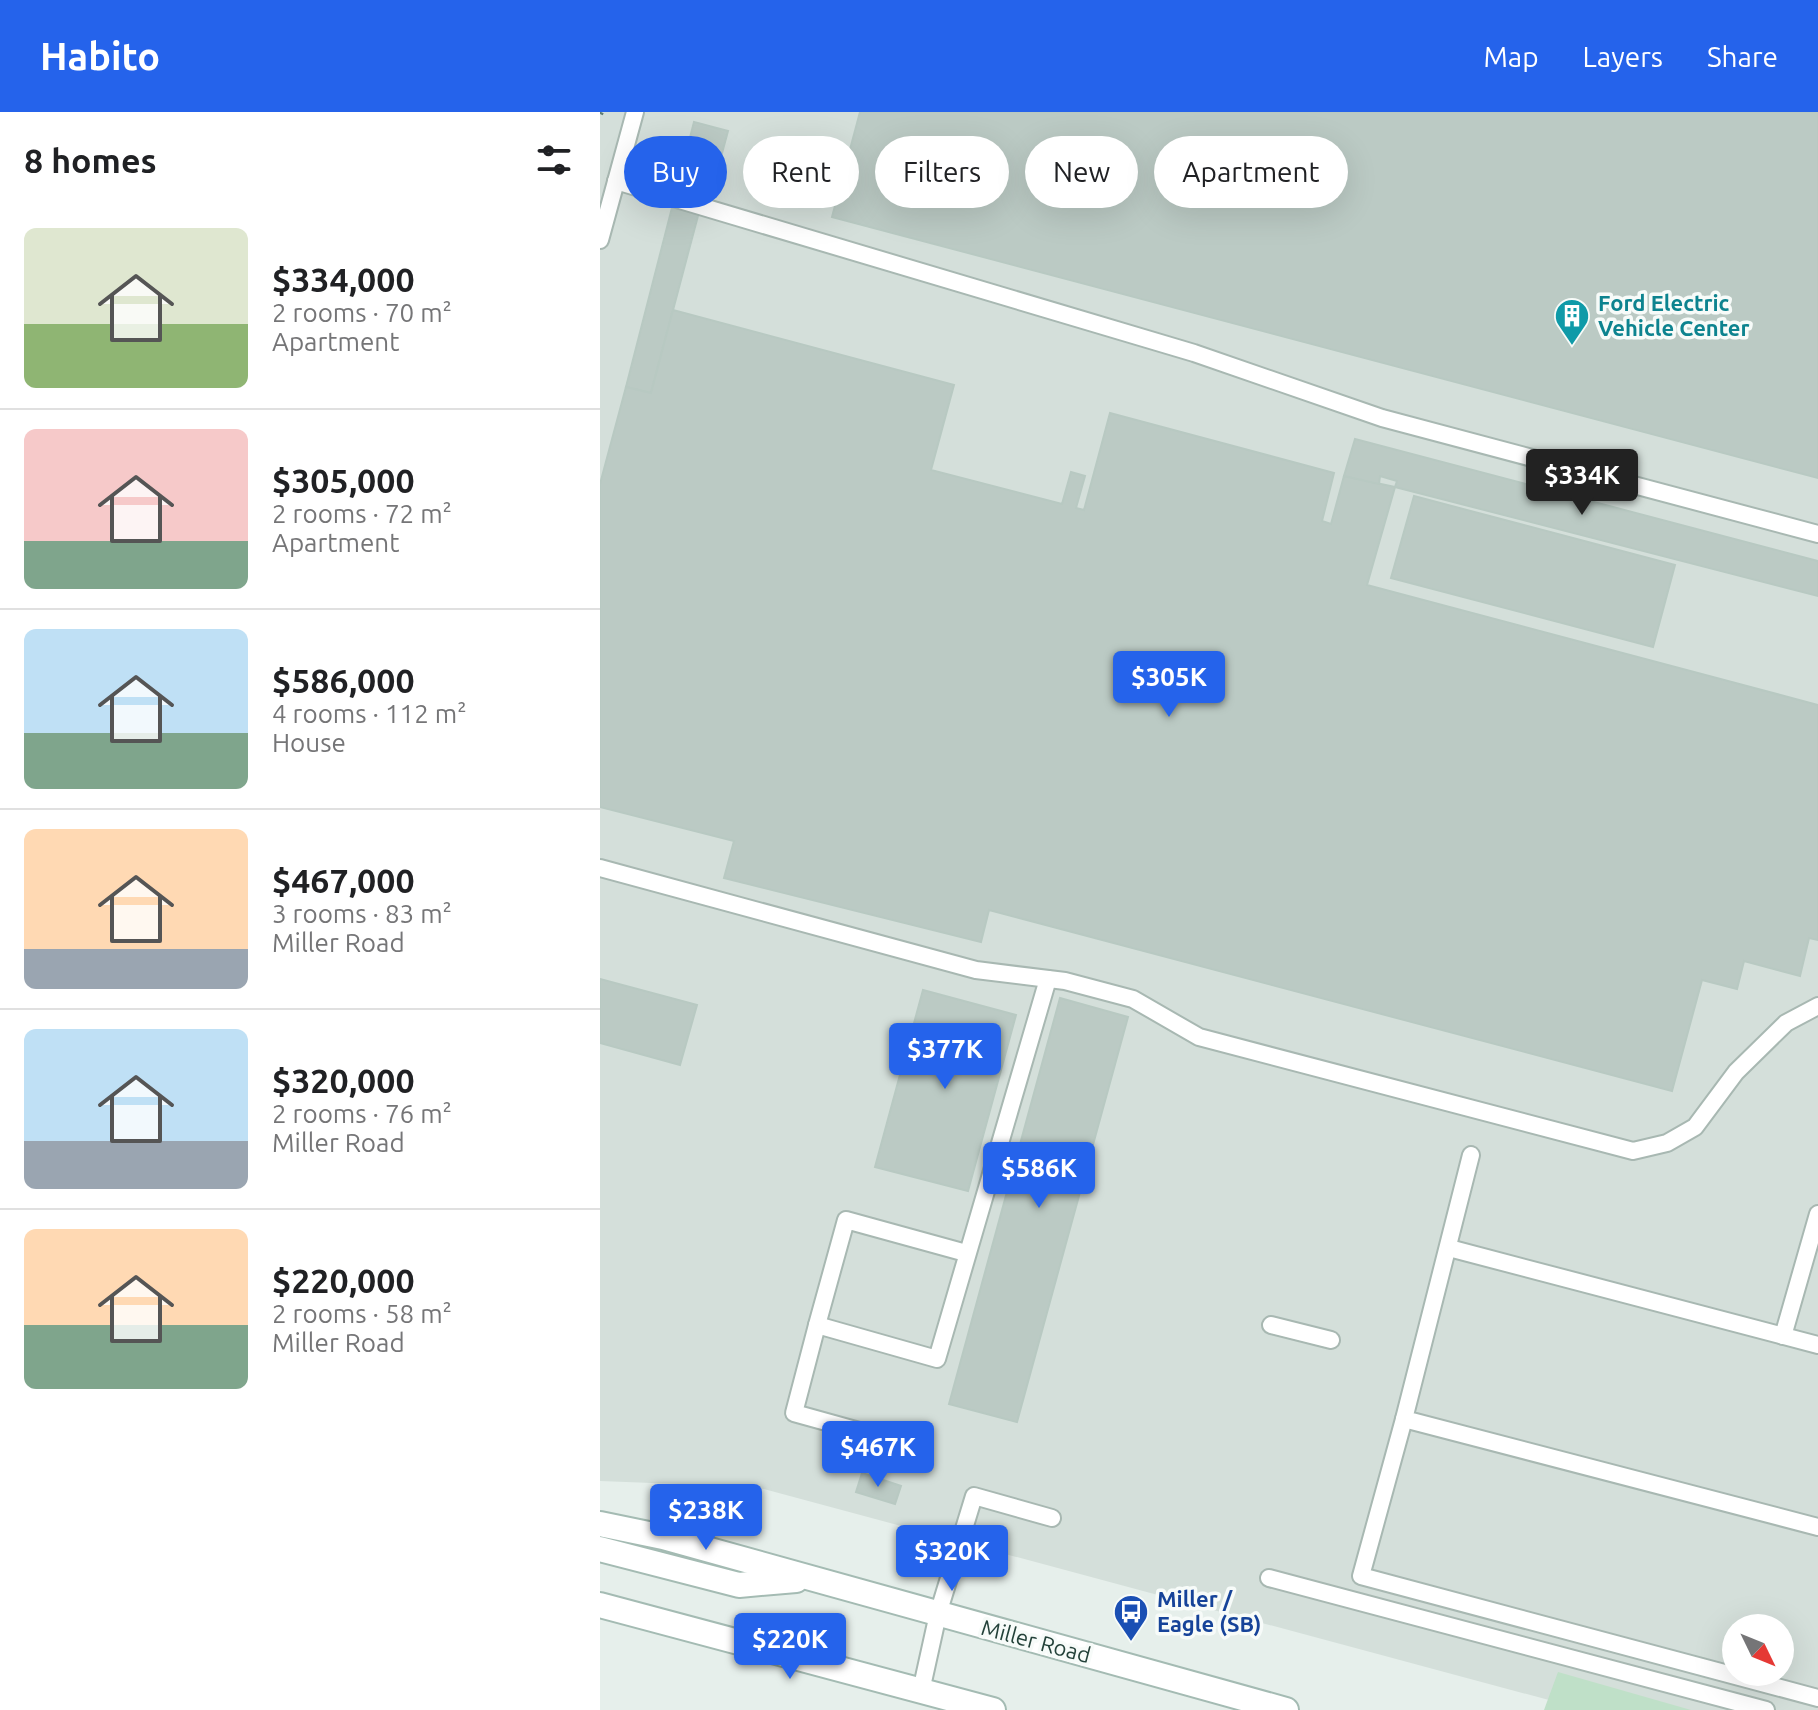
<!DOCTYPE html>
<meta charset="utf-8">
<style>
body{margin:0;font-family:Ubuntu,sans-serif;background:#f6f6f6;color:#202124;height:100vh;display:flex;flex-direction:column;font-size:30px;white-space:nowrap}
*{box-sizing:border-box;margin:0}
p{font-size:26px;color:#757577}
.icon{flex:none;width:44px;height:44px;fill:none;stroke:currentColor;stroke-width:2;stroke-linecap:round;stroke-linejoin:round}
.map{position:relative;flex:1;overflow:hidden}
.drawer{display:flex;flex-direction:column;background:#fff;width:600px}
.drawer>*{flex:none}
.top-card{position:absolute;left:24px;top:24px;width:760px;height:72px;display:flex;gap:16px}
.needle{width:52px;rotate:133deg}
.controls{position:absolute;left:1122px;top:1502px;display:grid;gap:16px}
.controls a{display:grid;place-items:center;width:72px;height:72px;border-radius:50%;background:#fff;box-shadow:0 8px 32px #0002;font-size:40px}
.price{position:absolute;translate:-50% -68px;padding:0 18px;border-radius:8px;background:#2563eb;color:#fff;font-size:26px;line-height:52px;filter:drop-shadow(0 2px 4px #0008)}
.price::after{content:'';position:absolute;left:50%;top:48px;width:24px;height:18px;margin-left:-12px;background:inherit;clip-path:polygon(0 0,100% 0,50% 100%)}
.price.on{background:#222;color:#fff}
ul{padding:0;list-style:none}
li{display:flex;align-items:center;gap:24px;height:200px;padding:0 24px}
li+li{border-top:2px solid #e0e0e0}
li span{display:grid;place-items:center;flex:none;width:224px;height:160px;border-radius:12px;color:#555}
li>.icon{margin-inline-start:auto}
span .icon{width:96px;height:96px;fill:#fffc;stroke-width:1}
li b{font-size:34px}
h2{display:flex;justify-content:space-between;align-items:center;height:96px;padding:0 24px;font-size:34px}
.chip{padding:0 28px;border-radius:36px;background:#fff;box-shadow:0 8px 32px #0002;font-size:28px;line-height:72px}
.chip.on{background:#2563eb;color:#fff}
header{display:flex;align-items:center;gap:48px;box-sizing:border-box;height:112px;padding:0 40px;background:#2563eb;color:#fff}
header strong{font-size:38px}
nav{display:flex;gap:44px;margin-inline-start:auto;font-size:28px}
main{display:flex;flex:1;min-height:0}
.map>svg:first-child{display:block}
.built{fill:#d4dfda;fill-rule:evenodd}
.green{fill:#bfe0c8}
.building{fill:#bbcac4;stroke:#b8c9c2;stroke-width:2}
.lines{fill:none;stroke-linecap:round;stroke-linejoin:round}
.lane-casing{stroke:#a8b8b2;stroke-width:20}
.secondary-casing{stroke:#a4bbb3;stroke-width:28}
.lane{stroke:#fff;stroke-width:16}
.secondary{stroke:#fff;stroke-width:24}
.rail{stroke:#5f7d75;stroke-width:6;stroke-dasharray:16 8;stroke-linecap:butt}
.labels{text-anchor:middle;stroke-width:7;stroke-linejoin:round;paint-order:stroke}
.culture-label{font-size:22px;font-weight:bold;fill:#0d838f;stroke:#f7fbf9;text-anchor:start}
.transit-label{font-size:22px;font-weight:bold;fill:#164399;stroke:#f7fbf9;text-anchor:start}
.street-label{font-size:22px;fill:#24423a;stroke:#f7fbf9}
</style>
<header>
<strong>Habito</strong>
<nav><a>Map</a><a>Layers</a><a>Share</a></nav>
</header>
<main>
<section class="drawer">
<h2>8 homes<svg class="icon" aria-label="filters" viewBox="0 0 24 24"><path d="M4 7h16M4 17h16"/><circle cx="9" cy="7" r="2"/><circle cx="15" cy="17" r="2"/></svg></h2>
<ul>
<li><span style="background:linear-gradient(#dfe7d0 60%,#8fb573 0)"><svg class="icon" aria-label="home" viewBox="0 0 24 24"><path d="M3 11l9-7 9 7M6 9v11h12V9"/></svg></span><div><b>$334,000</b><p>2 rooms · 70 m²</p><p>Apartment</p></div></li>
<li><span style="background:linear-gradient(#f6c9c9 70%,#7fa58c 0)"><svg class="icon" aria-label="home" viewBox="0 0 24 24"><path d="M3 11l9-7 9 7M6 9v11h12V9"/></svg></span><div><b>$305,000</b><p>2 rooms · 72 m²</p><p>Apartment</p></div></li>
<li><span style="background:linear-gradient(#bfe0f5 65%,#7fa58c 0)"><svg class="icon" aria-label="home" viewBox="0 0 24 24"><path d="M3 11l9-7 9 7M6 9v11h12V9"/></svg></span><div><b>$586,000</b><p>4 rooms · 112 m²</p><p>House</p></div></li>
<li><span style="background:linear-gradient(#ffd9b3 75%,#9aa5b1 0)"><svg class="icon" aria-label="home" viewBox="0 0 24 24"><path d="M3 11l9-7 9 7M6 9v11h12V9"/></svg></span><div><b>$467,000</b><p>3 rooms · 83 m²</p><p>Miller Road</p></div></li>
<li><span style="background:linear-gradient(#bfe0f5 70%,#9aa5b1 0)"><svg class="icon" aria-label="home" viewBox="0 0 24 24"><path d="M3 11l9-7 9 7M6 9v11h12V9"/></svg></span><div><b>$320,000</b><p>2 rooms · 76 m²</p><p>Miller Road</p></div></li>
<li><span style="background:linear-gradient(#ffd9b3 60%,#7fa58c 0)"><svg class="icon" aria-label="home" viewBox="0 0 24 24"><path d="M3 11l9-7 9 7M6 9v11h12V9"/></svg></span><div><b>$220,000</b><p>2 rooms · 58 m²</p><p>Miller Road</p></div></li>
</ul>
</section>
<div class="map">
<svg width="1218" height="1598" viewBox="0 0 1218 1598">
<rect width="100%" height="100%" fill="#e6efeb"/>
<!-- built -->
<path class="built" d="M0,0H1218V1598H986L156,1375L0,1369ZM1136,1516H1180V1560H1136Z"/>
<!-- green -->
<path class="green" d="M958,1560L1091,1598H944Z"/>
<!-- building -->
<g class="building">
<path d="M260,0H1218V366L232,105Z"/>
<path d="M94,10L128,19L110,86L103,85L51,281L26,275Z"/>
<path d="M73,198L354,273L331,358L462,392L471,360L485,364L476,396L484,398L510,301L734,361L722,409L731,412L744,364L795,375L767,473L1218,593V828L1209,826L1200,864L1144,849L1137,877L1102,868L1072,979L389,798L381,830L124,766L134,729L0,695V372L26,275L51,281Z"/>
<path d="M755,327L1218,449V484L795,375L797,369L780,364L779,372L744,364Z"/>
<path d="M814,384L1075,453L1053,535L791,466Z"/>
<path d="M0,867L97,893L80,953L0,931Z"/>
<path d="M323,878L416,903L368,1079L275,1055Z"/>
<path d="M460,886L528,905L417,1310L349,1292Z"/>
<path d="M262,1361L301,1374L295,1392L256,1380Z"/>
</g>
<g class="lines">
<defs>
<g id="lane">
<path d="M16,69L594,241L782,306L1218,422"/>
<path d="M0,128L35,0"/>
<path d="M0,756L376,858L465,869L533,887L599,925L1033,1039L1067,1031L1095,1015L1136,960L1186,911L1218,894"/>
<path d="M871,1043L804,1307L1218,1415"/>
<path d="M849,1136L1218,1233"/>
<path d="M366,1141L246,1108L217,1213L337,1247L448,867"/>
<path d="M217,1213L194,1301L324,1337"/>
<path d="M671,1213L731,1228"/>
<path d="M1183,1224L1218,1102"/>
<path d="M804,1307L761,1464L1218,1586"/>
<path d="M669,1466L1166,1598"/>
<path d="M321,1579L338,1502L374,1384L452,1406"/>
</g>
<g id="secondary">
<path d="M0,1412L63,1425L686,1598"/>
<path d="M0,1437L139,1473L196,1468"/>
<path d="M0,1493L393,1598"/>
</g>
</defs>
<!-- lane casing -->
<use href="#lane" class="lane-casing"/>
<!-- secondary casing -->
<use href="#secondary" class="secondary-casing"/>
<!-- lane -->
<use href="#lane" class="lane"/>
<!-- secondary -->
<use href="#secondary" class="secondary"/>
<!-- rail -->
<path class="rail" d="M0,2L1,0"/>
</g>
<!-- icons -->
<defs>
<symbol id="building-pin" viewBox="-11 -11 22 30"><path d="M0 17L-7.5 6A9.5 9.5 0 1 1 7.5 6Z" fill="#0f9aa8" stroke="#f7fbf9"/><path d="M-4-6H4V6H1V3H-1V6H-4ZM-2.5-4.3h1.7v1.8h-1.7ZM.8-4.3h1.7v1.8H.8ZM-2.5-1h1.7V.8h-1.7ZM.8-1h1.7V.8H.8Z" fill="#fff"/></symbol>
<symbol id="bus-pin" viewBox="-11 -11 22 30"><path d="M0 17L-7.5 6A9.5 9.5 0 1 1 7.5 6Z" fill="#1a4fb4" stroke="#f7fbf9"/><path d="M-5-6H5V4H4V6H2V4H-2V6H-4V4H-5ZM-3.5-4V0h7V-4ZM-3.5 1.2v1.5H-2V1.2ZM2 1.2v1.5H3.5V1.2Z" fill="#fff"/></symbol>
</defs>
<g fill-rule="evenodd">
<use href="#building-pin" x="952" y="184" width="40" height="54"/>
<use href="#bus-pin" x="511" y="1480" width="40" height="54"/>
</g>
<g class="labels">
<!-- culture labels -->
<g class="culture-label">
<text x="998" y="199">Ford Electric<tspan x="998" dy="25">Vehicle Center</tspan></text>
</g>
<!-- transit labels -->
<g class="transit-label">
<text x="557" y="1495">Miller /<tspan x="557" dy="25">Eagle (SB)</tspan></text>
</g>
<!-- street labels -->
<g class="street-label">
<text transform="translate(436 1529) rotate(15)" y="8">Miller Road</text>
</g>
</g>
</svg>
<div class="controls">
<a><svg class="needle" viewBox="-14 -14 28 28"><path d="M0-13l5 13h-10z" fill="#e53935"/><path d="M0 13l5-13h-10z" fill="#757577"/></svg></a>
</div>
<b class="price on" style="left:982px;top:405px">$334K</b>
<b class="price" style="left:569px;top:607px">$305K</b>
<b class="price" style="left:345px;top:979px">$377K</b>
<b class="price" style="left:439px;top:1098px">$586K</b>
<b class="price" style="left:278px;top:1377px">$467K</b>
<b class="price" style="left:106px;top:1440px">$238K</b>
<b class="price" style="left:352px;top:1481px">$320K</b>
<b class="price" style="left:190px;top:1569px">$220K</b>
<div class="top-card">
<a class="chip on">Buy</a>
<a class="chip">Rent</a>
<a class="chip">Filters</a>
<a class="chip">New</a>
<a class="chip">Apartment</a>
</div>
</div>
</main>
